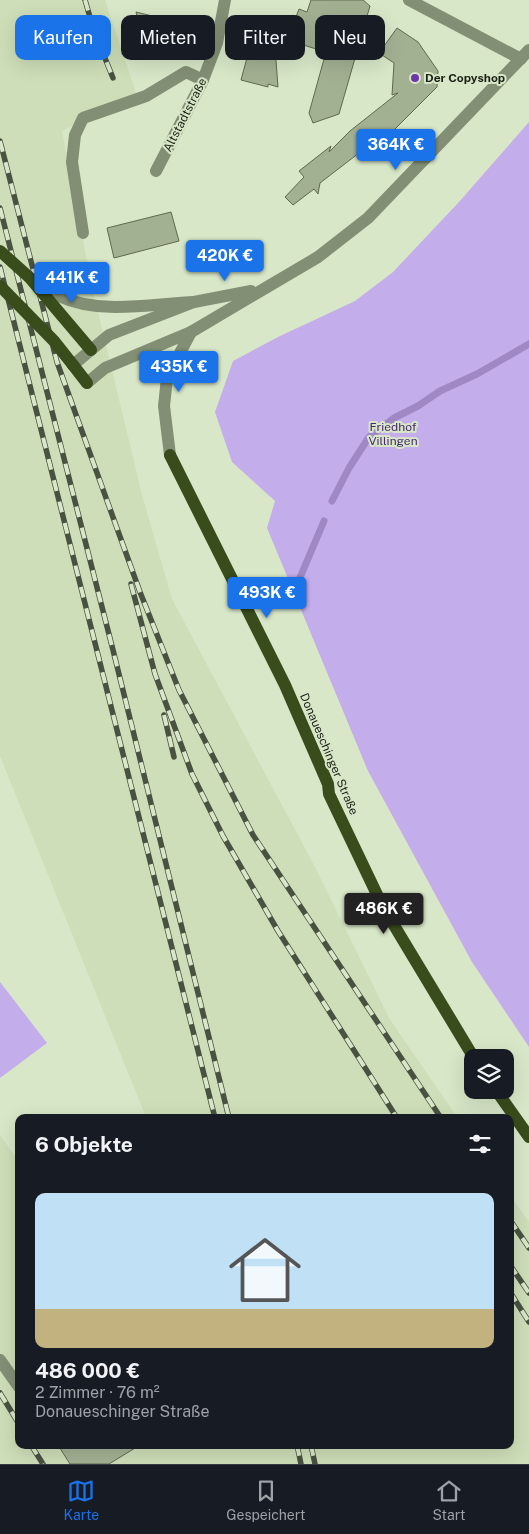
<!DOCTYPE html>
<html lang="de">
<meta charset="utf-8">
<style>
body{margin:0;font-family:"Public Sans",sans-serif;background:#20242c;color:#f1f3f6;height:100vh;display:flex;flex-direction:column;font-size:19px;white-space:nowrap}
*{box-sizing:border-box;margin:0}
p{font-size:16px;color:#9ea1a6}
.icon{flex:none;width:28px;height:28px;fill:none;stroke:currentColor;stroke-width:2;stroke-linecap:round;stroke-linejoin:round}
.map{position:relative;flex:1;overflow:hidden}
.sheet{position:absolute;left:15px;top:1114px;width:499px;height:335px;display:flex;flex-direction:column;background:#171b24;border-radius:10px;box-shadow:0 5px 20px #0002}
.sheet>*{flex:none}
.banner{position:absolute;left:15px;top:15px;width:500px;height:45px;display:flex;gap:10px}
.controls{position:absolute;left:464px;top:1049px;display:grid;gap:10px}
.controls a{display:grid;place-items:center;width:50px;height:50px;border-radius:10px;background:#171b24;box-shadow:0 5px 20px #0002;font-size:25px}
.price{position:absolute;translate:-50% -42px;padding:0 11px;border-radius:5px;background:#1a73e8;color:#fff;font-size:16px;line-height:32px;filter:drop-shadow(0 1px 2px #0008)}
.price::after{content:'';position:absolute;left:50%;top:30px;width:15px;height:11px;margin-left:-8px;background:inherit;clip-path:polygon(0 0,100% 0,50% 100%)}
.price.on{background:#222;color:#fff}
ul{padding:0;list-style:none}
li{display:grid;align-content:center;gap:10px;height:265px;padding:0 20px}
li span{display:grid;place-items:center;height:155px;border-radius:10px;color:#555}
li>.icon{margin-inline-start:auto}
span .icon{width:90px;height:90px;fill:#fffc;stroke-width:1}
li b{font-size:21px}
h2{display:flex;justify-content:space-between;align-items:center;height:60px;padding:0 20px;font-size:21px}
.tag{padding:0 18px;border-radius:10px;background:#171b24;box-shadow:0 5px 20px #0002;font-size:18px;line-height:45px}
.tag.on{background:#1a73e8;color:#fff}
.tabs{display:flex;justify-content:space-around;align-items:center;height:70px;border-top:1px solid #363941;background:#171b24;font-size:14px;color:#9ea1a6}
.tabs a{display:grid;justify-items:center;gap:2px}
.tabs .on{color:#1a73e8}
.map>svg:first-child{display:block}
.built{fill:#cddeb8}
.green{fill:#c4adeb}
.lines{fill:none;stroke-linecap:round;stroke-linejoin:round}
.stream{stroke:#9f88c4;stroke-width:7}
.building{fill:#a3b193;stroke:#5e6a4f}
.minor{stroke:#838f75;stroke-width:12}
.major{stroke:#394c1b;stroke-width:12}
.rail-casing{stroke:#495141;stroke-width:5.5}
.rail{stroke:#d8e7c8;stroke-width:4;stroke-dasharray:11;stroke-linecap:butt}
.minor-bridge{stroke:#838f75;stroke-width:12}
.major-bridge{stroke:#394c1b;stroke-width:12}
.poi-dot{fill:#6e36ac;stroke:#d8e7c8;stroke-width:2}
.labels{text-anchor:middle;stroke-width:4;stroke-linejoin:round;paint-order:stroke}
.poi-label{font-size:12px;font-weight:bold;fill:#1c2116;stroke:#d8e7c8;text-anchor:start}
.street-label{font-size:12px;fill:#1c2116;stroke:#d8e7c8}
.park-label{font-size:12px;fill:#48276f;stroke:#d8e7c8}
</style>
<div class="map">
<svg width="529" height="1464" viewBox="0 0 529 1464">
<rect width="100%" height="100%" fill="#d8e7c8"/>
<!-- built -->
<g class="built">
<path d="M0,0H105L136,93L62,131L92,287L142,495L172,599L315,867L389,1018L457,1117H146L0,756Z"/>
<path d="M0,1135L19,1162V1445H510V1195L529,1222V1464H0Z"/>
</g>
<!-- green -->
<g class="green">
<path d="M529,122V1047L472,962L368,771L267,528L275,501L232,462L215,412L233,361L278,337L355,301L393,272L459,202Z"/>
<path d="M0,982L47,1043L0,1078Z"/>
</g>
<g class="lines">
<!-- stream -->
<g class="stream">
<path d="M332,501L349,468L369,437L394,418L418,406L440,391L477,374L529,344"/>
<path d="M296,587L324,521"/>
</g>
</g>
<!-- building -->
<g class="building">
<path d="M311,0H363L370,6L339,114L313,123L309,113L326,52L287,40L299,9L307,12Z"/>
<path d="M136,12L201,28L144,43Z"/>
<path d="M270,20L273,21L278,87L268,84V87L241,80L248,54L261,58Z"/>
<path d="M397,28L418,42L438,71L437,87L388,136L385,133L320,183L318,194L314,189L293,205L285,197L304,177L299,171L331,146L329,152L350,131L398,93L392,95L394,63L379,53Z"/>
<path d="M171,212L179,241L114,258L107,228Z"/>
<path d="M58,1445H140L109,1464H70Z"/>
</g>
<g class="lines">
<!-- minor -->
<g class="minor">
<path d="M409,0L521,59"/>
<path d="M156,171L203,80L217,43L225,0"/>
<path d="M83,233L72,162L75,135L83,118L146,96L186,72L203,80"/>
<path d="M73,365L109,335L194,302L251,291"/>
<path d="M87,383L105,368L191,332L318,257L368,218L529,50"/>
<path d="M170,455L164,406L167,378L191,332"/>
<path d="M0,1360L19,1387"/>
</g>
<!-- major -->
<g class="major">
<path d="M73,365L87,383"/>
<path d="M170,455L285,685L328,784L329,794L383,907L474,1058"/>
<path d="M496,1090L529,1137"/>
</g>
<defs>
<g id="rail">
<path d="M85,0L94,31L113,78"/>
<path d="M0,141L57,362L140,592L179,690L253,835L441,1118"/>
<path d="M0,208L113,650L229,1118"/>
<path d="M0,267L215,1118"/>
<path d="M131,584L155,674L192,774L223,836L278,931L397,1118"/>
<path d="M164,715L174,757"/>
<path d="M510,1220L529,1248"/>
<path d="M510,1265L529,1293"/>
<path d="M510,1292L529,1322"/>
<path d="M0,1393L19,1424"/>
<path d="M31,1445L43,1464"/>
<path d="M297,1445L301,1464"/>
<path d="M311,1445L315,1464"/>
</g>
</defs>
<!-- rail casing -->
<use href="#rail" class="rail-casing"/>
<!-- rail -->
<use href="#rail" class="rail"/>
<!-- minor-bridge -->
<path class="minor-bridge" d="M32,279C41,285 50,291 59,296C100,315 150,304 194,302"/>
<!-- major-bridge -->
<g class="major-bridge">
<path d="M0,251L30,278L91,350"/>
<path d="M0,286L54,341L73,365"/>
</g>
</g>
<!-- markers -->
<circle class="poi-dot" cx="415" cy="78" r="5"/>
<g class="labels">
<!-- poi labels -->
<g class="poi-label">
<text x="425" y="82">Der Copyshop</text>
</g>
<!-- street labels -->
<g class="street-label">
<text transform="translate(185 115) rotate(-63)" y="4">Altstadtstraße</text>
<text transform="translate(329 754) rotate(67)" y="4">Donaueschinger Straße</text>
</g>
<!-- park labels -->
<g class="park-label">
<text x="393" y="431">Friedhof<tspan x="393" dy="14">Villingen</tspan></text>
</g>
</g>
</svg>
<div class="controls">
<a><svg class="icon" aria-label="layers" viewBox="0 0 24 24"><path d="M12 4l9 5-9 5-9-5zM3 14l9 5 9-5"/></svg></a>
</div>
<b class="price" style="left:396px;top:171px">364K €</b>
<b class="price" style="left:225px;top:282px">420K €</b>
<b class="price" style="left:72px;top:304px">441K €</b>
<b class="price" style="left:179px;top:393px">435K €</b>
<b class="price" style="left:267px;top:619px">493K €</b>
<b class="price on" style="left:384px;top:935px">486K €</b>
<div class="banner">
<a class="tag on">Kaufen</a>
<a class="tag">Mieten</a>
<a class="tag">Filter</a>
<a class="tag">Neu</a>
</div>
<section class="sheet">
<h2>6 Objekte<svg class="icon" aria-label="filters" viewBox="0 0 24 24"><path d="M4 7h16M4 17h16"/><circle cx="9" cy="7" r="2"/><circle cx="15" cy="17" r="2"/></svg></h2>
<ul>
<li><span style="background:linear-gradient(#bfe0f5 75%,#c2b280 0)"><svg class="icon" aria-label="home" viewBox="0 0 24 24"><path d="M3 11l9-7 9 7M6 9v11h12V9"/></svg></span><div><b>486 000 €</b><p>2 Zimmer · 76 m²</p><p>Donaueschinger Straße</p></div></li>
</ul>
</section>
</div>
<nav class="tabs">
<a class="on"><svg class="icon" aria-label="map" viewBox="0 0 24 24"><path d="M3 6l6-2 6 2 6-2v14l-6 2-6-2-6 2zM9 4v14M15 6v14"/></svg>Karte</a>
<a><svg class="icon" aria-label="saved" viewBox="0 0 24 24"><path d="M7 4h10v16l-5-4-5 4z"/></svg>Gespeichert</a>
<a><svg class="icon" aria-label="home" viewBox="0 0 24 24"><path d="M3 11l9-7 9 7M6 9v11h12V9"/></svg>Start</a>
</nav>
